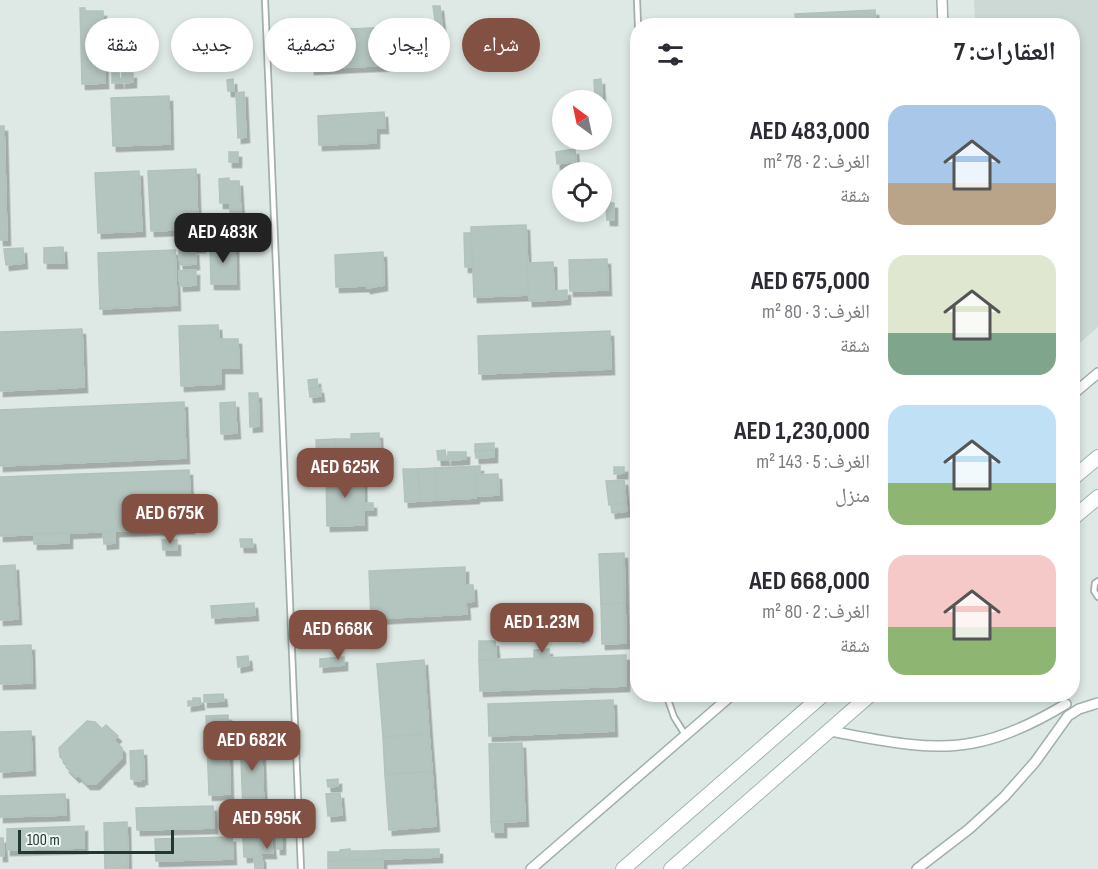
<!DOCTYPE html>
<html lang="ar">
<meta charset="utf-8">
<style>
body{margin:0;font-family:"Sofia Sans Condensed","Noto Naskh Arabic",sans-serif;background:#f7f7f7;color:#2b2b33;direction:rtl;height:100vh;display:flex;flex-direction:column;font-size:22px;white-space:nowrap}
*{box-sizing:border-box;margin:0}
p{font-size:20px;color:#7c7c81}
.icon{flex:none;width:33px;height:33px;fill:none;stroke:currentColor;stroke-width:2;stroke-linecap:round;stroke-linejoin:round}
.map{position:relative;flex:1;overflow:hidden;direction:ltr}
.panel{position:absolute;left:630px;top:18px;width:450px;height:684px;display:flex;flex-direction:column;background:#fff;border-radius:24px;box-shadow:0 3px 9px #0003;direction:rtl}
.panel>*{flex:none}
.banner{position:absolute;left:18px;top:18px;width:522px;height:54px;direction:rtl;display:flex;gap:12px}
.needle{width:39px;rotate:327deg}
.controls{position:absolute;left:552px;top:90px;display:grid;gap:12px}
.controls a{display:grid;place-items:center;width:60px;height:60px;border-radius:50%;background:#fff;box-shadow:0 3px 9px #0003;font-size:30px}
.scale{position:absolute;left:18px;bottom:15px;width:156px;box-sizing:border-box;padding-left:6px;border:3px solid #203832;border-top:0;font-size:16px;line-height:21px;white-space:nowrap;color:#203832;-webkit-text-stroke:4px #eef6f2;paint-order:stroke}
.price{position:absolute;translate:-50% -51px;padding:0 14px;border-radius:12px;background:#835143;color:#fff;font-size:20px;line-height:39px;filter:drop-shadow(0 2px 3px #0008)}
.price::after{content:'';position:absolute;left:50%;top:36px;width:18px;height:14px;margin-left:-9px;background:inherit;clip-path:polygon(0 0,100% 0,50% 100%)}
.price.current{background:#222;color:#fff}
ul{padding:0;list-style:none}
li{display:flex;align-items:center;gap:18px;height:150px;padding:0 24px}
li span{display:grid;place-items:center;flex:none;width:168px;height:120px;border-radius:18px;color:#555}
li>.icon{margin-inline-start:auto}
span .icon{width:72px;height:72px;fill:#fffc;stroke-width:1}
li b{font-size:26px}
h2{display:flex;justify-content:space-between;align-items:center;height:72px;padding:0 24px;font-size:26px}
.chip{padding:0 21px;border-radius:27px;background:#fff;box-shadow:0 3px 9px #0003;font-size:21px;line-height:54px}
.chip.current{background:#835143;color:#fff}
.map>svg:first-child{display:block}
.built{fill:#ccd9d4}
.building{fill:#b4c4be;stroke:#b1c3bc;stroke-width:1.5;filter:url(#shadow)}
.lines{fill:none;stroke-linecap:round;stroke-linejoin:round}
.lane-casing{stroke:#a1b0ac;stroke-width:8}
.street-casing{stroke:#a1b0ac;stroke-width:12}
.secondary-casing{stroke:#9eb5ad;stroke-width:16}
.lane{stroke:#fff;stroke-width:4.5}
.street{stroke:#fff;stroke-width:9}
.secondary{stroke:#fff;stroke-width:14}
</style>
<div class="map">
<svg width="1098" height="869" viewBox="0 0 1098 869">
<defs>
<filter id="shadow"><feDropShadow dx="3.5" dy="5.5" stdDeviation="0" flood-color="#0004"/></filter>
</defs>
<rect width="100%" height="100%" fill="#dee9e5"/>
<!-- built -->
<path class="built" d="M974,0H1098V327L1073,349L1072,26L975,25Z"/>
<!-- building -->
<g class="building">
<path d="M433,6H440L442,26H436Z"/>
<path d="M80,8H85V11H103L105,83L82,84Z"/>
<path d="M875,10L876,26H796L795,14Z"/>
<path d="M411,26L413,64L311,69L309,31Z"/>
<path d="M436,30H443V48H437Z"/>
<path d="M112,73H119L120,83H112Z"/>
<path d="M122,73H133V82L122,83Z"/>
<path d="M233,79L234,91H228L227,80Z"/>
<path d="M601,79L602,98H595L594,80Z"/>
<path d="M244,92L246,137L238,138L236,93Z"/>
<path d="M169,96L170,144L113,146L111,98Z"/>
<path d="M384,112L385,128H376V143L319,145L318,116Z"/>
<path d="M0,126H4L7,240H0Z"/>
<path d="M575,149L576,161L557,164L556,152Z"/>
<rect x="229" y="152" width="9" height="10"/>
<path d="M196,169L198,229L151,231L148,171Z"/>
<path d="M139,171L142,231L98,233L95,173Z"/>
<path d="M229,178V181H239L241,214L230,215V203H220L219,179Z"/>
<path d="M606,203H614V220H607Z"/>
<path d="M526,225L529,295L474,297L471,227Z"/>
<path d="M464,233H471L473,267H465Z"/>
<path d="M202,236V247L179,248V240H186V237Z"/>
<path d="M235,243L236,284H211L210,244Z"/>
<path d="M63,247L64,263H44V248Z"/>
<path d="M23,248L24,263L6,265L4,249Z"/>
<path d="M175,250L177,305L100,309L98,253Z"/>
<path d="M195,250L196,264L180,265L179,251Z"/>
<path d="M383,252L384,285L367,288V286L336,287L335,255Z"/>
<path d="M607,259L608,290L570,291L569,260Z"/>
<path d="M553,262L554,300L529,301L527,263Z"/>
<path d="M196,270V285L180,286L179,271Z"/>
<path d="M567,290V299L554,300V291Z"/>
<path d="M218,325L219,339H238L239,368H221V384L181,386L179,326Z"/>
<path d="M82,329L84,387L0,391V332Z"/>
<path d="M610,331L611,369L479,374L478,336Z"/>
<path d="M317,379L318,388L309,389L308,380Z"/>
<path d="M318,388H320L321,396L310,397L309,389Z"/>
<path d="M249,393H258L259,426L250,427Z"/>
<path d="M184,402L186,458L0,466V410Z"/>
<path d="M235,402L237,433L221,434L220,403Z"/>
<path d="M379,433L380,458L335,459V439H351V434Z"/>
<path d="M335,439V459H317L316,440Z"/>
<path d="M494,443V450L475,451V444Z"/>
<path d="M445,450L446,460H438L437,451Z"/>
<path d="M494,450V457L476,458L475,451Z"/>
<path d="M448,452H466V459L448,460Z"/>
<path d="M480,466V475H475L476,498L437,500L435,468Z"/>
<path d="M614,467H624V473L614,474Z"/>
<path d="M435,468L437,500L420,501L418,469Z"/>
<path d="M403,469H418L420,501L405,502Z"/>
<path d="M189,470L191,528L0,536V477Z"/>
<path d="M363,472L364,525L327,526L326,473Z"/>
<path d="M498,474L499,495L476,496L475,475Z"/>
<path d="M624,480L626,503L609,505L606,481Z"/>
<rect x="365" y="503" width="8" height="7"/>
<path d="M626,503L627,511L612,513L611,505Z"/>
<path d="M115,531V543L104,544L103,532Z"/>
<path d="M69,533V543L34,544V534Z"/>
<path d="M240,539H252L253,547H241Z"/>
<path d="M162,540H177V550H163Z"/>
<path d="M624,553L625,603L601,604L599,554Z"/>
<path d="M15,565L18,619L0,620V566Z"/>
<path d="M465,567V585H473L474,601L466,602L467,614L371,619L369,571Z"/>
<path d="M254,603L255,615L212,618L211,606Z"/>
<path d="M625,603L626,643L602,644L601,604Z"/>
<path d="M584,624L586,635L579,637L577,625Z"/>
<path d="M479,641H495L496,650H479Z"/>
<path d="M31,645L32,683L0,684V646Z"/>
<path d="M549,649V657L534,658V650Z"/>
<path d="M479,650H496V659L479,660Z"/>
<path d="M626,655V686L480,691L479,660Z"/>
<path d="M248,656L249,665L238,667L237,657Z"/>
<path d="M344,657V665L332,666L331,658Z"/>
<path d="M331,658L332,666L320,667V659Z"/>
<path d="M424,660L429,734L383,737L377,664Z"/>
<path d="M223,694L224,701L204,702V695Z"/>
<path d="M193,698H200L201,704L188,706V701H193Z"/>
<path d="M613,700L614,731L489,736L488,704Z"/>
<path d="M228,715L230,794L209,795L206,716Z"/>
<path d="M87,721L95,722L102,729L106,725L118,736L114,740L122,748V758L96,784H87L78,775L76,777L66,767L68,765L60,757L59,748Z"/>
<path d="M31,731L32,770L0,772V732Z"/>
<path d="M240,732H261L264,811H243Z"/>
<path d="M429,734L432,771L385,775L383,737Z"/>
<path d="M522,743L525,821L491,822L489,744Z"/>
<path d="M143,750L144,779H141V781H134V779H131L130,751Z"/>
<path d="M432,771L436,826L389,830L385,775Z"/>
<path d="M338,779V786L328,787L327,780Z"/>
<path d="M340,793L342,815L328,816L326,794Z"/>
<path d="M65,794L66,815L0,817V796Z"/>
<path d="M213,806L214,828L137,830L136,808Z"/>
<path d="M261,815V829L250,830L249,816Z"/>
<path d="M249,816L250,832L240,833L239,817Z"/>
<path d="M127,822L128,869H105L104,823Z"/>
<path d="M491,822H503V832H492Z"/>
<path d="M84,826V848L7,850V829Z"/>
<path d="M272,831V836L260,837V832Z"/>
<rect x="277" y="832" width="5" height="17"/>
<path d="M272,836V842H261L260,837Z"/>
<path d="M232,837L233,859L156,861L155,839Z"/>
<path d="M260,837L261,856L244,857L243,838Z"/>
<path d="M0,838H3L4,856H0Z"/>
<path d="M261,842H272V847L261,848Z"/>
<path d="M272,847L273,853H261V848Z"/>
<path d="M350,849V860L340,861V850Z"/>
<path d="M439,849V857L383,859V850Z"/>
<path d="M383,850V859L368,860V851Z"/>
<rect x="350" y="851" width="18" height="9"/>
<rect x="328" y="852" width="12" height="9"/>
<path d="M254,857H262L263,869H255Z"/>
<path d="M383,859V869H328V861Z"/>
</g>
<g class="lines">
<defs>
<g id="lane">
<path d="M265,0L301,869"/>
<path d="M637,0L638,26"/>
<path d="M1098,581L1095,583L1094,591L1098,597"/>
<path d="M666,694L674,717L686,736"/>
</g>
<g id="street">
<path d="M942,0L943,26"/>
<path d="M1072,395L1098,373"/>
<path d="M830,731C874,739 928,752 973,743C1006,737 1038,721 1066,704"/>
<path d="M531,869L733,694"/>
<path d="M917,869L969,829L1004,797L1035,762L1068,716L1079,709L1098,703"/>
</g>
<g id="secondary">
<path d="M1072,479L1098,457"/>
<path d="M1072,519L1098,497"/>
<path d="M623,869L824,694"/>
<path d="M671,869L871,694"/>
</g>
</defs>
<!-- lane casing -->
<use href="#lane" class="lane-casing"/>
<!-- street casing -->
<use href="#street" class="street-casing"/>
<!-- secondary casing -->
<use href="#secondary" class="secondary-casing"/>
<!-- lane -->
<use href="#lane" class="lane"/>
<!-- street -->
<use href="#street" class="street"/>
<!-- secondary -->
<use href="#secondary" class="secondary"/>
</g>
</svg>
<div class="controls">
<a><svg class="needle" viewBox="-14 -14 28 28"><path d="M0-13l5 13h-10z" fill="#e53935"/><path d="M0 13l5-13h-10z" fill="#7c7c81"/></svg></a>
<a><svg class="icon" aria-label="locate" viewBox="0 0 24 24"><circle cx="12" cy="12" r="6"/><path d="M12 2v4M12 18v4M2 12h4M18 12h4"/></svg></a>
</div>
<div class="scale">100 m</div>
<b class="price current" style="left:223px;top:264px">AED 483K</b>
<b class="price" style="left:345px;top:499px">AED 625K</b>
<b class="price" style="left:170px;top:545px">AED 675K</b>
<b class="price" style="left:542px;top:654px">AED 1.23M</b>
<b class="price" style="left:338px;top:661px">AED 668K</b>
<b class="price" style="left:252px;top:772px">AED 682K</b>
<b class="price" style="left:267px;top:850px">AED 595K</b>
<div class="banner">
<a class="chip current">شراء</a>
<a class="chip">إيجار</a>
<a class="chip">تصفية</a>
<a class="chip">جديد</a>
<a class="chip">شقة</a>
</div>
<section class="panel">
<h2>العقارات: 7<svg class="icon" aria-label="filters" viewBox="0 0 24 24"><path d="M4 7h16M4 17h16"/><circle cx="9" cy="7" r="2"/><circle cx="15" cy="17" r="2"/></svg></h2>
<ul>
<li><span style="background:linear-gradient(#a9c7e8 65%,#b9a48a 0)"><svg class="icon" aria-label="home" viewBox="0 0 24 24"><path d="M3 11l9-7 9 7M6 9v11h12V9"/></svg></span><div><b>AED 483,000</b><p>الغرف: 2 · 78 m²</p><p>شقة</p></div></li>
<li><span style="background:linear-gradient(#dfe7d0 65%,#7fa58c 0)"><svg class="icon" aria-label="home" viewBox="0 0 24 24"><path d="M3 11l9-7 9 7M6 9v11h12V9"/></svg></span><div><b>AED 675,000</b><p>الغرف: 3 · 80 m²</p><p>شقة</p></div></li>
<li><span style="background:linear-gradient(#bfe0f5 65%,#8fb573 0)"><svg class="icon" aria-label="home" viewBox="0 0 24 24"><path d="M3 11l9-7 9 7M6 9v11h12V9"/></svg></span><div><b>AED 1,230,000</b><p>الغرف: 5 · 143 m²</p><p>منزل</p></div></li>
<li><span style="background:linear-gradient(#f6c9c9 60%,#8fb573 0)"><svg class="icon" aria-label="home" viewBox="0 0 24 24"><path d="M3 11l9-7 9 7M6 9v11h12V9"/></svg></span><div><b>AED 668,000</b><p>الغرف: 2 · 80 m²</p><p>شقة</p></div></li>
</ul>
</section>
</div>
